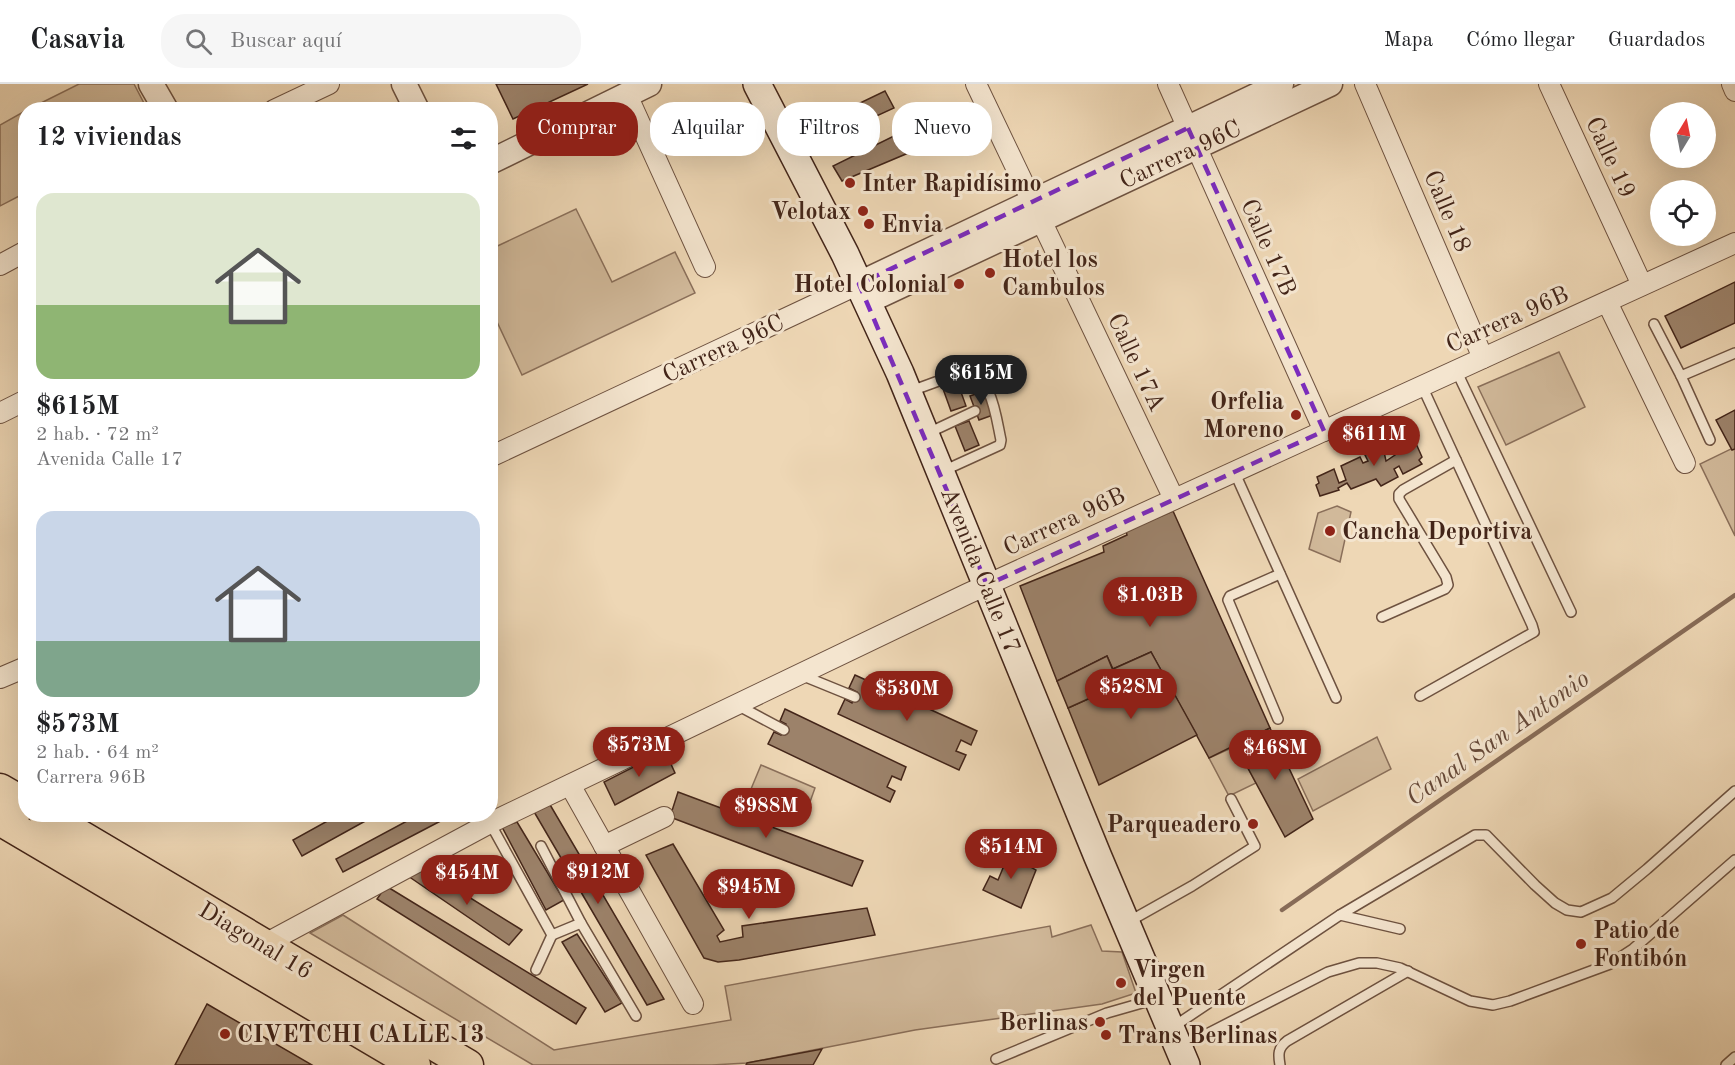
<!DOCTYPE html>
<html lang="es">
<meta charset="utf-8">
<style>
body{margin:0;font-family:"Old Standard TT",serif;background:#f6f6f6;color:#202124;height:100vh;display:flex;flex-direction:column;font-size:22px;white-space:nowrap}
*{box-sizing:border-box;margin:0}
p{font-size:20px;color:#757577}
.icon{flex:none;width:33px;height:33px;fill:none;stroke:currentColor;stroke-width:2;stroke-linecap:round;stroke-linejoin:round}
.map{position:relative;flex:1;overflow:hidden}
.sheet{position:absolute;left:18px;top:18px;width:480px;height:720px;display:flex;flex-direction:column;background:#fff;border-radius:24px;box-shadow:0 6px 24px #0002}
.sheet>*{flex:none}
.hud{position:absolute;left:516px;top:18px;width:570px;height:54px;display:flex;gap:12px}
.needle{width:39px;rotate:10deg}
.tools{position:absolute;left:1650px;top:18px;display:grid;gap:12px}
.tools a{display:grid;place-items:center;width:66px;height:66px;border-radius:50%;background:#fff;box-shadow:0 6px 24px #0002;font-size:30px}
.price{position:absolute;translate:-50% -51px;padding:0 14px;border-radius:21px;background:#8f2418;color:#fff;font-size:20px;line-height:39px;filter:drop-shadow(0 2px 3px #0008)}
.price::after{content:'';position:absolute;left:50%;top:36px;width:18px;height:14px;margin-left:-9px;background:inherit;clip-path:polygon(0 0,100% 0,50% 100%)}
.price.current{background:#222;color:#fff}
ul{padding:0;list-style:none}
li{display:grid;align-content:center;gap:12px;height:318px;padding:0 18px}
li span{display:grid;place-items:center;height:186px;border-radius:18px;color:#555}
li>.icon{margin-inline-start:auto}
span .icon{width:108px;height:108px;fill:#fffc;stroke-width:1}
li b{font-size:26px}
h2{display:flex;justify-content:space-between;align-items:center;height:72px;padding:0 18px;font-size:26px}
.chip{padding:0 21px;border-radius:24px;background:#fff;box-shadow:0 6px 24px #0002;font-size:21px;line-height:54px}
.chip.current{background:#8f2418;color:#fff}
header{display:flex;align-items:center;gap:36px;box-sizing:border-box;height:84px;padding:0 30px;background:#fff;border-bottom:2px solid #e0e0e0}
header strong{font-size:28px}
nav{display:flex;gap:33px;margin-inline-start:auto;font-size:21px}
.search{width:420px;height:54px;background:#f6f6f6;display:flex;align-items:center;gap:15px;box-sizing:border-box;padding:0 21px;border-radius:24px;color:#757577;font-size:22px}
.map>svg:first-child{display:block}
.green{fill:#d1b99a;stroke:#8a6f5a;stroke-width:1.5}
.lines{fill:none;stroke-linecap:round;stroke-linejoin:round}
.stream{stroke:#876b57;stroke-width:4.5}
.building{fill:#9c826a;stroke:#432519;stroke-width:1.5}
.service-casing{stroke:#6e5240;stroke-width:12}
.minor-casing{stroke:#6e5240;stroke-width:22}
.tertiary-casing{stroke:#6e5240;stroke-width:27}
.secondary-casing{stroke:#432519;stroke-width:30}
.primary-casing{stroke:#432519;stroke-width:33}
.service{stroke:#f4e5cf;stroke-width:9}
.minor{stroke:#f4e5cf;stroke-width:20}
.tertiary{stroke:#f4e5cf;stroke-width:24}
.secondary{stroke:#f4e5cf;stroke-width:27}
.primary{stroke:#eed7b5;stroke-width:30}
.marked{fill:none;stroke:#7b2cbf;stroke-width:4.5;stroke-dasharray:12 8;stroke-linejoin:round}
.poi-dot{fill:#8f2418;stroke:#f4e5cf;stroke-width:2}
.labels{text-anchor:middle;stroke-width:6;stroke-linejoin:round;paint-order:stroke}
.street-label{font-size:24px;fill:#432519;stroke:#f4e5cf}
.poi-label{font-size:24px;font-weight:bold;fill:#432519;stroke:#f4e5cf;text-anchor:start}
.water-label{font-size:26px;font-style:italic;fill:#654838;stroke:#f4e5cf}
</style>
<header>
<strong>Casavia</strong>
<div class="search"><svg class="icon" aria-label="search" viewBox="0 0 24 24"><circle cx="10" cy="10" r="6"/><path d="M15 15l6 6"/></svg>Buscar aquí</div>
<nav><a>Mapa</a><a>Cómo llegar</a><a>Guardados</a></nav>
</header>
<div class="map">
<svg width="1735" height="981" viewBox="0 0 1735 981">
<rect width="100%" height="100%" fill="#eed7b5"/>
<filter id="stains"><feTurbulence type="fractalNoise" baseFrequency=".00333" numOctaves="4"/><feColorMatrix values="0 0 0 0 .2 0 0 0 0 .09 0 0 0 0 .02 0 0 0 .5 -.17"/></filter>
<radialGradient id="worn" r=".72"><stop offset=".6" stop-color="#630" stop-opacity="0"/><stop offset="1" stop-color="#630" stop-opacity=".3"/></radialGradient>
<!-- green -->
<g class="green">
<path d="M79,0H134L147,25H29Z"/>
<path d="M25,27V109L0,122V41Z"/>
<path d="M576,125L612,198L675,168L695,209L522,291L491,225V165Z"/>
<path d="M1559,268L1585,323L1506,361L1478,303Z"/>
<path d="M1735,363V452L1700,380Z"/>
<path d="M1337,422L1351,428L1340,478L1309,465L1318,429Z"/>
<path d="M1377,653L1391,685L1313,727L1298,695Z"/>
<path d="M1236,662L1256,699L1229,712L1209,674Z"/>
<path d="M761,681L815,704L806,729L751,705Z"/>
<path d="M343,831L554,966L731,936L725,902L1050,842L1052,853L1091,841L1102,867L1122,868L1136,909L1102,920L915,946L747,979L712,981H533L310,849Z"/>
</g>
<g class="lines">
<!-- stream -->
<path class="stream" d="M1282,826L1735,511"/>
</g>
<!-- building -->
<g class="building">
<path d="M496,0H588L513,35Z"/>
<path d="M885,7L894,24L820,58L812,42Z"/>
<path d="M904,47L913,67L842,97L833,82Z"/>
<path d="M1735,198V239L1681,264L1665,232Z"/>
<path d="M957,297L966,322L951,327L942,302Z"/>
<path d="M984,307L993,331L979,336L970,312Z"/>
<path d="M1735,326V365L1732,366L1716,336Z"/>
<path d="M969,337L979,361L965,367L955,342Z"/>
<path d="M1408,350L1412,358L1414,355L1422,373L1419,376L1422,380L1403,390L1399,382L1394,385L1398,393L1381,402L1376,395L1351,405L1347,399L1338,404L1339,406L1320,412L1316,401L1319,399L1317,393L1334,385L1339,399L1346,396L1341,382L1360,373L1363,379L1368,377L1365,371L1383,363L1386,377L1395,371L1390,359Z"/>
<path d="M1173,427L1270,644L1209,674L1151,568L1113,585L1107,572L1057,597L1020,502L1104,468L1103,462L1127,451L1126,447Z"/>
<path d="M1151,568L1197,651L1099,701L1068,624L1119,601L1113,585Z"/>
<path d="M1107,572L1119,601L1068,624L1057,597Z"/>
<path d="M855,591L977,647L971,661L961,656L956,667L966,671L959,686L838,630L845,615L852,619L857,608L849,604Z"/>
<path d="M785,625L906,683L901,696L892,692L887,703L895,707L890,718L768,660L774,648L781,651L786,640L780,637Z"/>
<path d="M1270,644L1313,735L1285,753L1236,662Z"/>
<path d="M665,667L675,689L615,721L604,698Z"/>
<path d="M678,708L863,777L852,802L670,733Z"/>
<path d="M549,719L664,915L647,921L533,726Z"/>
<path d="M340,730H378L302,772L293,756Z"/>
<path d="M420,730H454L343,788L336,775Z"/>
<path d="M517,738L564,816L546,826L502,743Z"/>
<path d="M673,760L724,846L717,852L720,858L743,853L742,842L867,824L875,851L739,876L718,878L704,874L646,771Z"/>
<path d="M1001,766L1036,786L1021,824L983,806L990,792L998,796L1003,784L995,778Z"/>
<path d="M419,782L522,846L509,861L408,792Z"/>
<path d="M386,802L586,924L576,940L377,815Z"/>
<path d="M577,850L622,919L605,928L562,858Z"/>
<path d="M207,920L312,981H175Z"/>
<path d="M822,965L813,981H746L747,979Z"/>
</g>
<g class="lines">
<defs>
<g id="service">
<path d="M1654,240L1681,292L1710,356"/>
<path d="M1456,286L1571,528"/>
<path d="M1681,292L1735,269"/>
<path d="M911,307L963,288C992,288 996,334 1001,356L1000,361L943,387"/>
<path d="M926,350L975,327"/>
<path d="M1234,387L1336,614"/>
<path d="M1382,533L1445,505L1448,501L1446,493L1399,415V410L1403,406L1456,376"/>
<path d="M801,591L855,613"/>
<path d="M1420,612L1534,548L1532,541L1422,302"/>
<path d="M737,621L784,646"/>
<path d="M1278,635L1228,516L1230,512L1280,490"/>
<path d="M490,739L552,851L536,886"/>
<path d="M541,762L581,839L636,932"/>
<path d="M1340,831L1400,845"/>
<path d="M1128,838L1192,802L1255,762L1231,715"/>
<path d="M552,851L581,839"/>
<path d="M1173,943L1340,831L1475,751H1486L1535,801L1555,819L1567,826L1581,828L1612,814L1647,785L1735,707"/>
<path d="M1179,961L1199,954L1328,888L1359,879H1377L1400,884L1470,917L1493,921L1510,917L1610,880L1633,865L1735,776"/>
<path d="M996,975L1107,929L1156,915"/>
<path d="M1280,981C1278,970 1278,964 1287,957L1408,887"/>
<path d="M1726,981L1735,973"/>
</g>
<g id="minor">
<path d="M976,0L1174,415"/>
<path d="M1168,0L1324,347"/>
<path d="M1365,0L1483,274"/>
<path d="M1549,0L1642,201"/>
<path d="M1732,0L1735,7"/>
<path d="M627,11L705,183"/>
<path d="M274,26L329,0"/>
<path d="M0,181L26,167"/>
<path d="M1607,218L1685,379"/>
<path d="M0,329L26,316"/>
<path d="M490,373L859,200"/>
<path d="M0,594L26,583"/>
<path d="M570,701L693,920"/>
<path d="M604,762L664,733"/>
<path d="M263,861L490,739L967,510L1735,159"/>
</g>
<g id="tertiary">
<path d="M151,0L166,26"/>
<path d="M404,0L417,26"/>
<path d="M490,78L649,0"/>
<path d="M859,200L1281,0"/>
<path d="M868,217L1330,0"/>
</g>
<path id="secondary" d="M757,0L845,170L900,289L1098,773L1186,981"/>
<g id="primary">
<path d="M0,705L26,720"/>
<path d="M44,730L468,981"/>
<path d="M0,736L415,981"/>
</g>
</defs>
<!-- service casing -->
<use href="#service" class="service-casing"/>
<!-- minor casing -->
<use href="#minor" class="minor-casing"/>
<!-- tertiary casing -->
<use href="#tertiary" class="tertiary-casing"/>
<!-- secondary casing -->
<use href="#secondary" class="secondary-casing"/>
<!-- primary casing -->
<use href="#primary" class="primary-casing"/>
<!-- service -->
<use href="#service" class="service"/>
<!-- minor -->
<use href="#minor" class="minor"/>
<!-- tertiary -->
<use href="#tertiary" class="tertiary"/>
<!-- secondary -->
<use href="#secondary" class="secondary"/>
<!-- primary -->
<use href="#primary" class="primary"/>
</g>
<!-- marked area -->
<path class="marked" d="M1188,44L1324,347L987,501L859,200Z"/>
<!-- markers -->
<g class="poi-dot">
<circle cx="850" cy="99" r="6"/>
<circle cx="863" cy="127" r="6"/>
<circle cx="869" cy="140" r="6"/>
<circle cx="990" cy="189" r="6"/>
<circle cx="959" cy="200" r="6"/>
<circle cx="1296" cy="331" r="6"/>
<circle cx="1330" cy="447" r="6"/>
<circle cx="1253" cy="740" r="6"/>
<circle cx="1581" cy="860" r="6"/>
<circle cx="1121" cy="899" r="6"/>
<circle cx="1100" cy="938" r="6"/>
<circle cx="225" cy="950" r="6"/>
<circle cx="1106" cy="951" r="6"/>
</g>
<g class="labels">
<!-- street labels -->
<g class="street-label">
<text transform="translate(1180 70) rotate(-25)" y="8">Carrera 96C</text>
<text transform="translate(1611 73) rotate(65)" y="8">Calle 19</text>
<text transform="translate(1448 127) rotate(67)" y="8">Calle 18</text>
<text transform="translate(1269 163) rotate(66)" y="8">Calle 17B</text>
<text transform="translate(1507 235) rotate(-24)" y="8">Carrera 96B</text>
<text transform="translate(723 264) rotate(-25)" y="8">Carrera 96C</text>
<text transform="translate(1137 278) rotate(65)" y="8">Calle 17A</text>
<text transform="translate(1064 437) rotate(-25)" y="8">Carrera 96B</text>
<text transform="translate(981 486) rotate(68)" y="8">Avenida Calle 17</text>
<text transform="translate(256 856) rotate(31)" y="8">Diagonal 16</text>
</g>
<!-- poi labels -->
<g class="poi-label">
<text x="862" y="107">Inter Rapidísimo</text>
<text x="851" y="135" text-anchor="end">Velotax</text>
<text x="881" y="148">Envia</text>
<text x="1002" y="183">Hotel los<tspan x="1002" dy="28">Cambulos</tspan></text>
<text x="947" y="208" text-anchor="end">Hotel Colonial</text>
<text x="1284" y="325" text-anchor="end">Orfelia<tspan x="1284" dy="28">Moreno</tspan></text>
<text x="1342" y="455">Cancha Deportiva</text>
<text x="1241" y="748" text-anchor="end">Parqueadero</text>
<text x="1593" y="854">Patio de<tspan x="1593" dy="28">Fontibón</tspan></text>
<text x="1133" y="893">Virgen<tspan x="1133" dy="28">del Puente</tspan></text>
<text x="1088" y="946" text-anchor="end">Berlinas</text>
<text x="237" y="958">CIVETCHI CALLE 13</text>
<text x="1118" y="959">Trans Berlinas</text>
</g>
<!-- water labels -->
<g class="water-label">
<text transform="translate(1497 653) rotate(-35)" y="9">Canal San Antonio</text>
</g>
</g>
<rect width="100%" height="100%" filter="url(#stains)"/>
<rect width="100%" height="100%" fill="url(#worn)"/>
</svg>
<div class="tools">
<a><svg class="needle" viewBox="-14 -14 28 28"><path d="M0-13l5 13h-10z" fill="#e53935"/><path d="M0 13l5-13h-10z" fill="#757577"/></svg></a>
<a><svg class="icon" aria-label="locate" viewBox="0 0 24 24"><circle cx="12" cy="12" r="6"/><path d="M12 2v4M12 18v4M2 12h4M18 12h4"/></svg></a>
</div>
<b class="price current" style="left:981px;top:322px">$615M</b>
<b class="price" style="left:1374px;top:383px">$611M</b>
<b class="price" style="left:1150px;top:544px">$1.03B</b>
<b class="price" style="left:1131px;top:636px">$528M</b>
<b class="price" style="left:907px;top:638px">$530M</b>
<b class="price" style="left:639px;top:694px">$573M</b>
<b class="price" style="left:1275px;top:697px">$468M</b>
<b class="price" style="left:766px;top:755px">$988M</b>
<b class="price" style="left:1011px;top:796px">$514M</b>
<b class="price" style="left:598px;top:821px">$912M</b>
<b class="price" style="left:467px;top:822px">$454M</b>
<b class="price" style="left:749px;top:836px">$945M</b>
<div class="hud">
<a class="chip current">Comprar</a>
<a class="chip">Alquilar</a>
<a class="chip">Filtros</a>
<a class="chip">Nuevo</a>
</div>
<section class="sheet">
<h2>12 viviendas<svg class="icon" aria-label="filters" viewBox="0 0 24 24"><path d="M4 7h16M4 17h16"/><circle cx="9" cy="7" r="2"/><circle cx="15" cy="17" r="2"/></svg></h2>
<ul>
<li><span style="background:linear-gradient(#dfe7d0 60%,#8fb573 0)"><svg class="icon" aria-label="home" viewBox="0 0 24 24"><path d="M3 11l9-7 9 7M6 9v11h12V9"/></svg></span><div><b>$615M</b><p>2 hab. · 72 m²</p><p>Avenida Calle 17</p></div></li>
<li><span style="background:linear-gradient(#c9d6e8 70%,#7fa58c 0)"><svg class="icon" aria-label="home" viewBox="0 0 24 24"><path d="M3 11l9-7 9 7M6 9v11h12V9"/></svg></span><div><b>$573M</b><p>2 hab. · 64 m²</p><p>Carrera 96B</p></div></li>
</ul>
</section>
</div>
